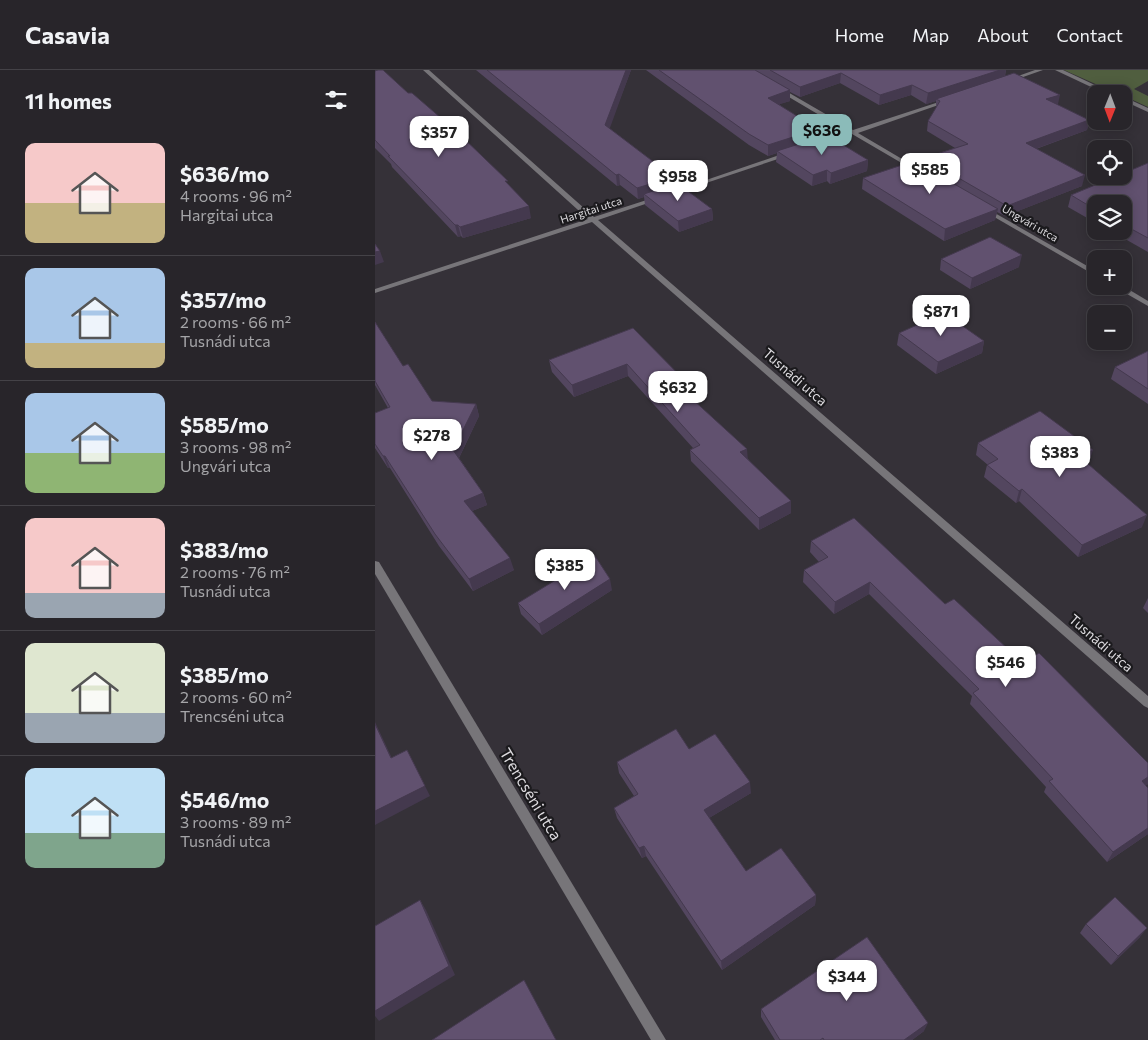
<!DOCTYPE html>
<meta charset="utf-8">
<style>
body{margin:0;font-family:Commissioner,sans-serif;background:#343136;color:#f1f3f6;height:100vh;display:flex;flex-direction:column;font-size:19px;white-space:nowrap}
*{box-sizing:border-box;margin:0}
p{font-size:16px;color:#a5a5a8}
.icon{flex:none;width:28px;height:28px;fill:none;stroke:currentColor;stroke-width:2;stroke-linecap:round;stroke-linejoin:round}
.map{position:relative;flex:1;overflow:hidden}
.details{display:flex;flex-direction:column;background:#28252a;width:375px}
.details>*{flex:none}
.needle{width:32px;rotate:181deg}
.controls{position:absolute;left:712px;top:15px;display:grid;gap:10px}
.controls a{display:grid;place-items:center;width:45px;height:45px;border-radius:10px;background:#28252a;box-shadow:0 2px 12px #0003,0 0 0 1px #444247;font-size:25px}
.price{position:absolute;translate:-50% -42px;padding:0 11px;border-radius:10px;background:#fff;color:#222;font-size:16px;line-height:32px;filter:drop-shadow(0 1px 2px #0008)}
.price::after{content:'';position:absolute;left:50%;top:30px;width:15px;height:11px;margin-left:-8px;background:inherit;clip-path:polygon(0 0,100% 0,50% 100%)}
.price.selected{background:#8bbbb9;color:#111}
ul{padding:0;list-style:none}
li{display:flex;align-items:center;gap:15px;height:125px;padding:0 25px}
li+li{border-top:1px solid #444247}
li span{display:grid;place-items:center;flex:none;width:140px;height:100px;border-radius:10px;color:#555}
li>.icon{margin-inline-start:auto}
span .icon{width:60px;height:60px;fill:#fffc;stroke-width:1}
li b{font-size:21px}
h2{display:flex;justify-content:space-between;align-items:center;height:60px;padding:0 25px;font-size:21px}
header{display:flex;align-items:center;gap:30px;box-sizing:border-box;height:70px;padding:0 25px;background:#28252a;border-bottom:1px solid #444247}
header strong{font-size:24px}
nav{display:flex;gap:28px;margin-inline-start:auto;font-size:18px}
main{display:flex;flex:1;min-height:0}
.map>svg:first-child{display:block}
.forest{fill:#505e3f}
.lines{fill:none;stroke-linecap:round;stroke-linejoin:round}
.street{fill:#777579;fill-rule:evenodd}
.wall{fill:#53465f}
.shaded-wall{fill:#44394e}
.building{fill:#61516f;stroke:#44394e}
.labels{text-anchor:middle;stroke-width:4.5;stroke-linejoin:round;paint-order:stroke}
.far-street-label{font-size:11px;fill:#dddbdf;stroke:#1b1a1d}
.street-label{font-size:14px;fill:#dddbdf;stroke:#1b1a1d}
.near-street-label{font-size:16px;fill:#dddbdf;stroke:#1b1a1d}
</style>
<header>
<strong>Casavia</strong>
<nav><a>Home</a><a>Map</a><a>About</a><a>Contact</a></nav>
</header>
<main>
<section class="details">
<h2>11 homes<svg class="icon" aria-label="filters" viewBox="0 0 24 24"><path d="M4 7h16M4 17h16"/><circle cx="9" cy="7" r="2"/><circle cx="15" cy="17" r="2"/></svg></h2>
<ul>
<li><span style="background:linear-gradient(#f6c9c9 60%,#c2b280 0)"><svg class="icon" aria-label="home" viewBox="0 0 24 24"><path d="M3 11l9-7 9 7M6 9v11h12V9"/></svg></span><div><b>$636/mo</b><p>4 rooms · 96 m²</p><p>Hargitai utca</p></div></li>
<li><span style="background:linear-gradient(#a9c7e8 75%,#c2b280 0)"><svg class="icon" aria-label="home" viewBox="0 0 24 24"><path d="M3 11l9-7 9 7M6 9v11h12V9"/></svg></span><div><b>$357/mo</b><p>2 rooms · 66 m²</p><p>Tusnádi utca</p></div></li>
<li><span style="background:linear-gradient(#a9c7e8 60%,#8fb573 0)"><svg class="icon" aria-label="home" viewBox="0 0 24 24"><path d="M3 11l9-7 9 7M6 9v11h12V9"/></svg></span><div><b>$585/mo</b><p>3 rooms · 98 m²</p><p>Ungvári utca</p></div></li>
<li><span style="background:linear-gradient(#f6c9c9 75%,#9aa5b1 0)"><svg class="icon" aria-label="home" viewBox="0 0 24 24"><path d="M3 11l9-7 9 7M6 9v11h12V9"/></svg></span><div><b>$383/mo</b><p>2 rooms · 76 m²</p><p>Tusnádi utca</p></div></li>
<li><span style="background:linear-gradient(#dfe7d0 70%,#9aa5b1 0)"><svg class="icon" aria-label="home" viewBox="0 0 24 24"><path d="M3 11l9-7 9 7M6 9v11h12V9"/></svg></span><div><b>$385/mo</b><p>2 rooms · 60 m²</p><p>Trencséni utca</p></div></li>
<li><span style="background:linear-gradient(#bfe0f5 65%,#7fa58c 0)"><svg class="icon" aria-label="home" viewBox="0 0 24 24"><path d="M3 11l9-7 9 7M6 9v11h12V9"/></svg></span><div><b>$546/mo</b><p>3 rooms · 89 m²</p><p>Tusnádi utca</p></div></li>
</ul>
</section>
<div class="map">
<svg width="773" height="970" viewBox="0 0 773 970">
<rect width="100%" height="100%" fill="#353138"/>
<!-- forest -->
<path class="forest" d="M689,0H773V11L759,19L773,26V37L749,26V24H743Z"/>
<g class="lines">
<!-- street -->
<g class="street">
<path d="M48,0H54L219,147L281,127H285V129L223,150L773,626V638L769,636L217,152L0,223V219L213,149Z"/>
<path d="M660,0H668L637,11L632,10Z"/>
<path d="M680,0H688L739,24H731Z"/>
<path d="M404,17L478,60L570,30L575,31L483,63L544,99L545,100L542,102L477,64L443,74V72L473,62L402,20L401,19Z"/>
<path d="M749,27L773,38V42L749,31Z"/>
<path d="M413,82L416,84L415,85L301,123L296,122Z"/>
<path d="M611,138L721,201V206L609,141L608,140Z"/>
<path d="M738,216H748L773,231V236Z"/>
<path d="M0,491L4,492L291,970H276L0,504Z"/>
</g>
</g>
<!-- wall -->
<g class="wall">
<path d="M101,0H256L234,58L280,93L281,97L295,108V116L337,139L338,150L304,162L270,135L269,127L263,129L245,115L242,116Z"/>
<path d="M271,0H631L630,6L683,34L682,35L714,50L712,60L661,79L707,116L630,146L622,142L620,150L569,171L487,119L488,108L548,96L549,88L580,78L552,61L553,51L561,39V31L551,34L536,25L504,35L465,13L425,27L415,22V31L404,34L443,68L493,90L492,101L455,114L452,111L437,116L401,92L402,83L393,86L374,75Z"/>
<path d="M0,1L134,116L156,148L88,168L86,166L83,167L17,97L16,94L0,78Z"/>
<path d="M773,93V182L736,161H749V134H721V153L693,137L696,125Z"/>
<path d="M566,189L644,197L595,219L565,200Z"/>
<path d="M0,252L28,296L57,331L101,334L104,346L84,388L108,423L112,435L97,441L139,500L98,521L64,476L15,398H13L0,378V343L13,338L0,315Z"/>
<path d="M258,258L324,335L373,389L416,443L384,460L316,391L315,380L318,378L253,306L199,327L177,302L174,290Z"/>
<path d="M524,263L609,271L607,283L561,304L522,275Z"/>
<path d="M773,281V334L736,309L740,297Z"/>
<path d="M603,373L714,392L712,393L767,457L703,487L644,431L641,433L609,407L612,395H613L601,385Z"/>
<path d="M436,471L570,534L648,593L773,693V714L771,715L773,764L732,792L669,722L671,717L595,634L597,626L494,524L459,544L428,512L429,500L444,492L435,482Z"/>
<path d="M237,520L167,565L146,544L143,533Z"/>
<path d="M773,528V543L768,538Z"/>
<path d="M314,679L376,723L334,748L371,801L441,825L440,835L347,900L271,786L267,788L242,748L239,738L259,726L244,703L242,692Z"/>
<path d="M711,854L765,867L736,895L705,863Z"/>
<path d="M386,939L549,961L537,970H400L386,947Z"/>
</g>
<!-- shaded-wall -->
<g class="shaded-wall">
<path d="M251,0H256L232,66L230,55Z"/>
<path d="M625,0H631L629,8L561,29V31L551,34L553,23Z"/>
<path d="M466,3L465,13L425,27V17Z"/>
<path d="M537,15L536,25L504,35L505,25Z"/>
<path d="M415,20V31L393,38V28Z"/>
<path d="M685,25L683,34L669,39L671,29Z"/>
<path d="M714,50L712,60L649,83L651,73Z"/>
<path d="M443,59V70L402,81V83L393,86V75Z"/>
<path d="M493,90L492,101L455,114L456,103Z"/>
<path d="M452,100V111L437,116L438,105Z"/>
<path d="M244,104L245,115L242,116L241,105Z"/>
<path d="M710,105L707,116L630,146L632,136Z"/>
<path d="M295,108V119L269,124V127L263,129L262,118Z"/>
<path d="M154,136L156,148L88,168L85,157Z"/>
<path d="M337,139L338,150L304,162L303,151Z"/>
<path d="M623,139L620,150L569,171L570,159Z"/>
<path d="M80,155H83L86,166L83,167Z"/>
<path d="M5,181L9,192L0,195V182Z"/>
<path d="M647,185L644,197L595,219L597,208Z"/>
<path d="M609,271L607,283L561,304L563,292Z"/>
<path d="M252,294L253,306L199,327L197,315Z"/>
<path d="M323,324L324,335L315,327Z"/>
<path d="M101,334L104,346L82,392L78,380Z"/>
<path d="M372,379L373,391L365,382Z"/>
<path d="M718,380L714,392L701,399L705,387Z"/>
<path d="M8,386H10L15,398H13Z"/>
<path d="M647,419L644,431L641,433L644,421Z"/>
<path d="M108,423L112,435L92,443L89,431Z"/>
<path d="M416,431V443L384,460V448Z"/>
<path d="M772,445L767,457L703,487L707,475Z"/>
<path d="M135,488L139,500L98,521L94,509Z"/>
<path d="M235,509L237,520L167,565L164,554Z"/>
<path d="M495,512L494,524L459,544L460,532Z"/>
<path d="M0,652L22,699L16,688L0,654Z"/>
<path d="M32,680L55,726L0,755V741Z"/>
<path d="M773,707V714L761,722L767,711Z"/>
<path d="M375,712L376,723L329,751V740Z"/>
<path d="M773,758V764L732,792L738,782Z"/>
<path d="M269,776L271,786L267,788L264,778Z"/>
<path d="M441,825L440,835L347,900L346,891Z"/>
<path d="M45,830L51,840L80,905L4,951L0,946V941Z"/>
<path d="M772,858L765,867L736,895L743,886Z"/>
<path d="M553,953L549,961L537,970H529Z"/>
</g>
<!-- building -->
<g class="building">
<path d="M3,0H8L33,23H37L81,61L133,111H130L154,136L85,157L83,155H80L13,86H15L0,70V1Z"/>
<path d="M112,0H251L230,55L280,93L277,94L295,108L262,118L244,104L241,105Z"/>
<path d="M284,0H380L415,20L393,28L443,59L393,75L374,64Z"/>
<path d="M395,0H625L553,23L537,15L505,25L466,3L425,17Z"/>
<path d="M639,3L685,25L671,29L714,50L651,73L710,105L632,136L549,88L593,74L553,51L565,31L561,29Z"/>
<path d="M452,65L493,90L456,103L452,100L438,105L402,81Z"/>
<path d="M539,91L623,139L570,159L488,108Z"/>
<path d="M773,93V168L749,155V134H721V140L696,125L742,106H749V103Z"/>
<path d="M302,113L337,139L303,151L269,124Z"/>
<path d="M615,167L647,185L597,208L566,189Z"/>
<path d="M0,174L5,181L0,182Z"/>
<path d="M569,243L609,271L563,292L524,263Z"/>
<path d="M0,252L28,296L33,294L57,331L101,334L78,380L108,423L89,431L135,488L94,509L60,464L10,386H8L0,374V343L15,337L0,311Z"/>
<path d="M258,258L323,324L315,327L372,379L365,382L416,431L384,448L315,380L325,375L252,294L197,315L174,290Z"/>
<path d="M773,281V319L740,297Z"/>
<path d="M665,341L718,380L705,387L772,445L707,475L647,419L644,421L612,395L623,389L603,373Z"/>
<path d="M479,448L570,534L579,529L648,593L664,583L773,693V707L767,711L773,718V758L738,782L674,711L678,709L598,623L604,619L495,512L460,532L429,500L453,487L436,471Z"/>
<path d="M220,486L235,509L164,554L143,533Z"/>
<path d="M0,654L16,688L32,680L50,716L0,741Z"/>
<path d="M301,659L314,679L340,664L375,712L329,740L371,801L406,778L441,825L346,891L269,776L264,778L239,738L263,724L242,692Z"/>
<path d="M740,827L772,858L743,886L711,854Z"/>
<path d="M45,830L74,896L0,941V856Z"/>
<path d="M492,867L553,953L529,970H449L448,968L445,970H405L386,939Z"/>
<path d="M149,910L181,970H57Z"/>
</g>
<g class="labels">
<!-- far-street labels -->
<g class="far-street-label">
<text transform="translate(216 140) rotate(-18)" y="4">Hargitai utca</text>
<text transform="translate(655 153) rotate(30)" y="4">Ungvári utca</text>
</g>
<!-- street labels -->
<g class="street-label">
<text transform="translate(420 307) rotate(41)" y="5">Tusnádi utca</text>
<text transform="translate(726 573) rotate(41)" y="5">Tusnádi utca</text>
</g>
<!-- near-street labels -->
<g class="near-street-label">
<text transform="translate(156 724) rotate(59)" y="6">Trencséni utca</text>
</g>
</g>
</svg>
<div class="controls">
<a><svg class="needle" viewBox="-14 -14 28 28"><path d="M0-13l5 13h-10z" fill="#e53935"/><path d="M0 13l5-13h-10z" fill="#a5a5a8"/></svg></a>
<a><svg class="icon" aria-label="locate" viewBox="0 0 24 24"><circle cx="12" cy="12" r="6"/><path d="M12 2v4M12 18v4M2 12h4M18 12h4"/></svg></a>
<a><svg class="icon" aria-label="layers" viewBox="0 0 24 24"><path d="M12 4l9 5-9 5-9-5zM3 14l9 5 9-5"/></svg></a>
<a>+</a>
<a>−</a>
</div>
<b class="price selected" style="left:447px;top:86px">$636</b>
<b class="price" style="left:64px;top:88px">$357</b>
<b class="price" style="left:555px;top:125px">$585</b>
<b class="price" style="left:303px;top:132px">$958</b>
<b class="price" style="left:566px;top:267px">$871</b>
<b class="price" style="left:303px;top:343px">$632</b>
<b class="price" style="left:57px;top:391px">$278</b>
<b class="price" style="left:685px;top:408px">$383</b>
<b class="price" style="left:190px;top:521px">$385</b>
<b class="price" style="left:631px;top:618px">$546</b>
<b class="price" style="left:472px;top:932px">$344</b>
</div>
</main>
